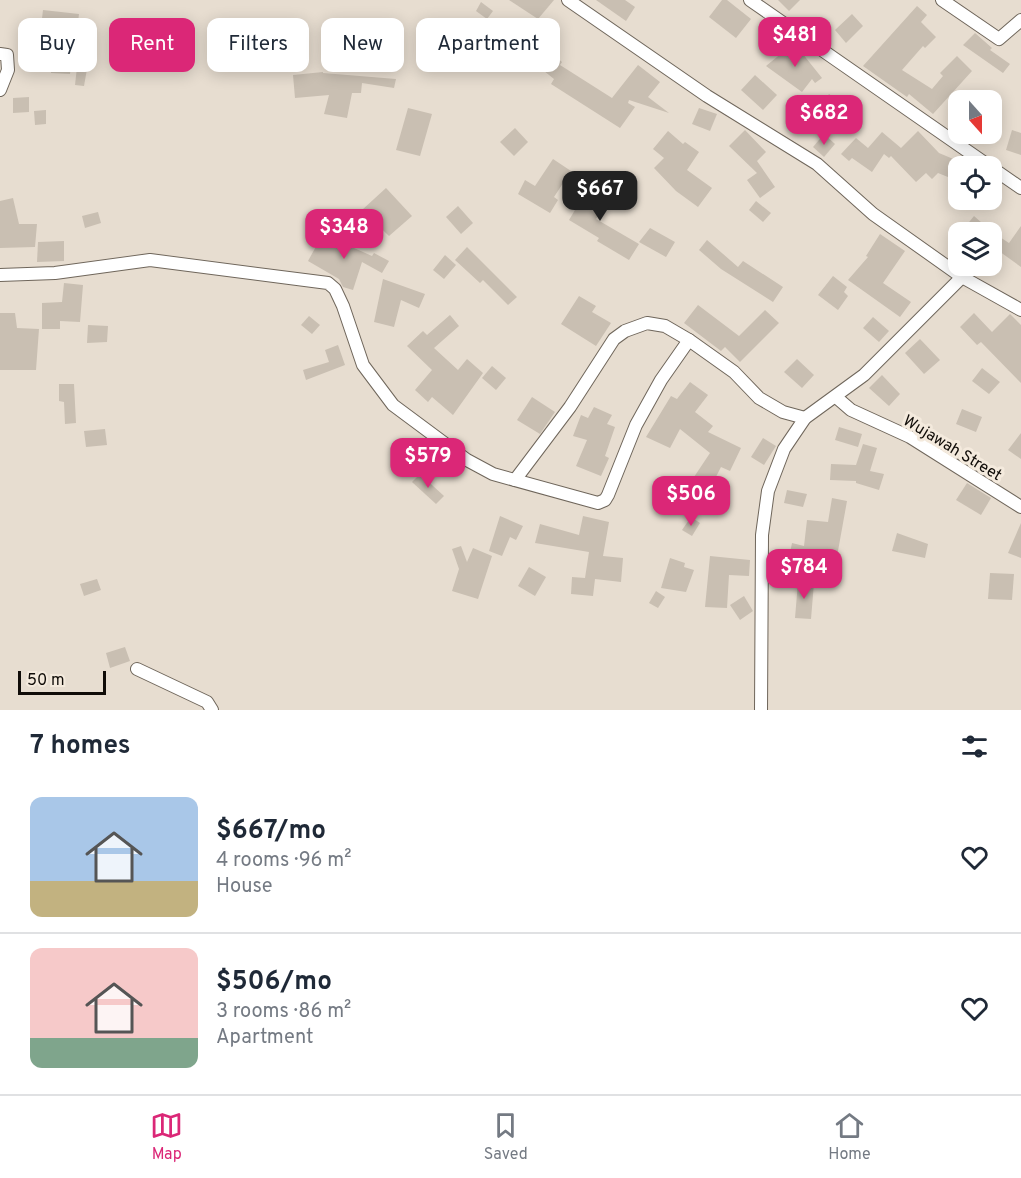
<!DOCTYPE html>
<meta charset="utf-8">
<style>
body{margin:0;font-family:Overpass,sans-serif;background:#f2f2f3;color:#1f2937;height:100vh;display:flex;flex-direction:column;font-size:22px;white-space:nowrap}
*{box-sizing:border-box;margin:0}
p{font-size:20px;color:#747a83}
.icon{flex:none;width:33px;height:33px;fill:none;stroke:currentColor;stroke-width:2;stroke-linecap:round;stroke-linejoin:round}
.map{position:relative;height:710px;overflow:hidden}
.details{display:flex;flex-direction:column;background:#fff;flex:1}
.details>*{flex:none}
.hud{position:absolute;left:18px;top:18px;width:600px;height:54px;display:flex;gap:12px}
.needle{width:39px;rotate:159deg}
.fabs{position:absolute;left:948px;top:90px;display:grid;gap:12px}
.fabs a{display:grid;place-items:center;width:54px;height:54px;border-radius:12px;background:#fff;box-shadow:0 3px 15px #0003;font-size:30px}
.scale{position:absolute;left:18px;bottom:15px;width:88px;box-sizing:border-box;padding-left:6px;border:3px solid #100c08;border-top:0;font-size:16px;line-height:21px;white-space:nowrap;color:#100c08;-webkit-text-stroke:4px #f4eadd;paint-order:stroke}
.price{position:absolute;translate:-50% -51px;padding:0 14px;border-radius:12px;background:#db2777;color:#fff;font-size:20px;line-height:39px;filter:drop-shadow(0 2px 3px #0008)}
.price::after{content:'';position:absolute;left:50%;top:36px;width:18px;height:14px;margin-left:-9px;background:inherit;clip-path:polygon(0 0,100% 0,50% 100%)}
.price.current{background:#222;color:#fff}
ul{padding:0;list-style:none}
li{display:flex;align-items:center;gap:18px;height:150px;padding:0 30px}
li+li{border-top:2px solid #e0e1e3}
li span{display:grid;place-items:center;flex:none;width:168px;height:120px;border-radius:12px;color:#555}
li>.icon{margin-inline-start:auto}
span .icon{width:72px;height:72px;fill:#fffc;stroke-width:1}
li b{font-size:26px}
h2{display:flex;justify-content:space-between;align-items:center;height:72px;padding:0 30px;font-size:26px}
.pill{padding:0 21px;border-radius:12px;background:#fff;box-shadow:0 3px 15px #0003;font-size:21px;line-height:54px}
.pill.current{background:#db2777;color:#fff}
.tab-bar{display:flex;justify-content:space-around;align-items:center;height:84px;border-top:2px solid #e0e1e3;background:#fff;font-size:16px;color:#747a83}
.tab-bar a{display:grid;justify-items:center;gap:3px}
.tab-bar .current{color:#db2777}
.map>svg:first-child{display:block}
.building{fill:#c9bfb2}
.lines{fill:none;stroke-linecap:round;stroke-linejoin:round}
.street-casing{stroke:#6f665b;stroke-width:14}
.street{stroke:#fff;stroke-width:12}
.labels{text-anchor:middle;stroke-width:6;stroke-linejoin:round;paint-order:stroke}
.street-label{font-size:16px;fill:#100c08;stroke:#f4eadd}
</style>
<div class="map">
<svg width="1021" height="710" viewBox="0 0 1021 710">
<rect width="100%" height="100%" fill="#e7ddd0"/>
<!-- building -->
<g class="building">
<path d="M509,0H554L538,19Z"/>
<path d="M596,0H625L635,7L626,21Z"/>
<path d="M722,0H727L751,19L736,38L709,17Z"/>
<path d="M778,0H800L789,11Z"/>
<path d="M481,2L493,11L487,19L476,11Z"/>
<path d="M917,6L927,15L921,22L936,37L925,48L923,46L902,70L932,89L943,76L940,73L957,56L972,71L933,114L909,94L907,97L863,66Z"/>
<path d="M43,10L79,14L77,31L41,27Z"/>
<path d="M852,14L863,26L846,43L835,30Z"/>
<path d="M349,31L371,41L364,57L342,46Z"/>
<path d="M975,33L992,48L990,50L1010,64L1003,73L963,45Z"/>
<path d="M794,43L822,78L815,83L812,79L802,92L766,66Z"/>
<path d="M545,48L562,62L560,65L612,98L638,65L660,82L648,97L669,113L629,100L628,103L635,107L620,128L551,84L554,79L533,62Z"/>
<path d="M52,55L72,56L70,74L51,73Z"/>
<path d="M77,67L87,69L84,86L75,85Z"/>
<path d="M323,72V73L396,79L394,88L362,83L361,93H352L347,118L324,114L329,95L295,98L293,75Z"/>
<path d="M755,75L777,95L763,110L741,90Z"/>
<path d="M829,94L846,107L837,118L821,106Z"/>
<path d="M29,97V112L13,113V98Z"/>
<path d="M408,108L432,114L420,156L396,150Z"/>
<path d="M699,108L717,114L710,131L692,124Z"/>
<path d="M46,110V124L35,125L34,111Z"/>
<path d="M515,128L528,142L514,156L500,142Z"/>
<path d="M745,130L766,152L757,161L775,187L760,198L747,180L757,173L729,146Z"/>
<path d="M1012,130L1021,133V155L1006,150Z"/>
<path d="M668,131L683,144L685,142L699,152L687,170L712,188L698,207L676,191L654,168L664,158L653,149Z"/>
<path d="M918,131L939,153L958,161V181L938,173L932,179L926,173L916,182L891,156L889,158L884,154L872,172L852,158L849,161L841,154L856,138L868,148L882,132L901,148Z"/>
<path d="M824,134L835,144L824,157L813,147Z"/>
<path d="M553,159L571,171L554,197L558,200L550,213L518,194L525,180L535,186Z"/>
<path d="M586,183L609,195L596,219L639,244L629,260L597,241L599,238L569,220L578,205L575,203Z"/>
<path d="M386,188L412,216L389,236L362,210Z"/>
<path d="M13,198L19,224H37L35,247L0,248V201Z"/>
<path d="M756,201L771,213L763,222L749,210Z"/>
<path d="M458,206L473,223L461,234L446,217Z"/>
<path d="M98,212L101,223L85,228L82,216Z"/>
<path d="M974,216L982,223L980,224L1009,243L1021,226V267L992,246V232H961Z"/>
<path d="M650,228L675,242L666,257L639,242Z"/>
<path d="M324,232L354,248L372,256L374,253L389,261L382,273L362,262L353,290L343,287L339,279L308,261Z"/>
<path d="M880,234L905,251L883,283L911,302L900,317L848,280L868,257L866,256Z"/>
<path d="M707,240L738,267L743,261L783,287L773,302L721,269L699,250Z"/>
<path d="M64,241V261L37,262L38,242Z"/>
<path d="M467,247L517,297L508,305L483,280L480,283L455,260Z"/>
<path d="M445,255L456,265L444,279L433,270Z"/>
<path d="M833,276L847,287L844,292L848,296L838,310L818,295Z"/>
<path d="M383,279L425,294L419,308L401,300L394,327L374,322Z"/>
<path d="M64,283L83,285L80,322L60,321V329H42V303L62,302Z"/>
<path d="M579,296L596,306L592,312L611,323L596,346L561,324Z"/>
<path d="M698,305L739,336L765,310L779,323L740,362L725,347L721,351L684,323Z"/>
<path d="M0,313H15L17,328L39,329L36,370H0Z"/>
<path d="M974,313L992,332L1010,314L1021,325V383L981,342L977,345L960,327Z"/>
<path d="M450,315L459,326L434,348L458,370L467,359L483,373L453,415L432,397L428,402L415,390L432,370L407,346L423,331L427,335Z"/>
<path d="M309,316L320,325L312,334L301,325Z"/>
<path d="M873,317L889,331L879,342L863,328Z"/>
<path d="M88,325L108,326L107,342L87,343Z"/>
<path d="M920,339L940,360L924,374L905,353Z"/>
<path d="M338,345L345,365L306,380L303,370L329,362L325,350Z"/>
<path d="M797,359L814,375L802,388L784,372Z"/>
<path d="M492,366L506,378L496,390L482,378Z"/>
<path d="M982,368L1000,382L989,394L972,381Z"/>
<path d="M882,375L900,394L889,406L869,388Z"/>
<path d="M690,382L708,395L695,412L713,426L708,432L741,448L730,471L721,467L698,512L680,505L686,489L710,453L680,429L670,448L646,437L671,396L677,399Z"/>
<path d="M59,384H74L76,423L65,424L64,402L59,401Z"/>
<path d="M532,397L555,412L540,434L517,420Z"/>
<path d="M594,407L612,415L607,424L615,427L605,456L609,458L601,476L576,466L587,440L573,436L581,415L588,418Z"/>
<path d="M962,409L982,417L976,432L956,424Z"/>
<path d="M839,427L862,434L858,447L835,440Z"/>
<path d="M105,429L107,445L86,447L84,431Z"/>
<path d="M1021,433V459L1008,450Z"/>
<path d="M763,438L776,446L764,465L751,457Z"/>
<path d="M863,444L877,448L870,471L884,474L879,490L856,483V481L830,480L831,464L856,465Z"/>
<path d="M420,474L444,496L436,504L412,482Z"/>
<path d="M967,483L991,498L981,515L956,500Z"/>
<path d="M787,490L807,494L803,507L784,503Z"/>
<path d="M832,498L847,501L836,562L799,556L798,560L789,558L792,543L804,546L807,520L828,522Z"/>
<path d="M500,516L523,526L516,540L510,537L502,556L489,551Z"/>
<path d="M583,516L609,522L603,556L623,558L621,582L595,579L593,596L571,594L572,577L585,578L589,552L535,543L540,524L579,535Z"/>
<path d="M691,517L700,523L692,536L682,530Z"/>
<path d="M1021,523V558L1008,553Z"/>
<path d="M897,533L928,544L925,558L892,551Z"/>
<path d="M461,546L467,562L473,548L492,556L478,599L452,591L459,569L452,549Z"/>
<path d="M710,556L750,560L749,576L729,575L727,608L705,607Z"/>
<path d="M670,558L685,563L684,567L694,570L686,592L661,588Z"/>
<path d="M529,567L546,577L535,596L518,586Z"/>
<path d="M990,573L1014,574L1012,600L988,599Z"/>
<path d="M97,579L101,590L84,596L80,584Z"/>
<path d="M798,582L814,583L811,619L795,618Z"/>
<path d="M656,591L665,597L658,608L649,603Z"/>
<path d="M744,596L753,611L740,620L730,605Z"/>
<path d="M125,647L130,661L110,668L106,653Z"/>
</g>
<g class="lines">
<defs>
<g id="street">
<path d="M568,0L707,96L817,164L873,214L962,277L1021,310"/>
<path d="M750,0L989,166"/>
<path d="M942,0L999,39L1021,20"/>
<path d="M0,54L7,55L8,70L0,90"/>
<path d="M992,168L1021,188"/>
<path d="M0,275L55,273L150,260L328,283L335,289L343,306L363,365L393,405L467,460L493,474L598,503L605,500L608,495L636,425L661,380L689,340"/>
<path d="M836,397L851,410L910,437L1021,507"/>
<path d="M515,480L570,407L614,339L625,331L647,323L665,326L689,340L734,372L759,398L783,412L805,418"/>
<path d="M137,669L207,702L212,710"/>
<path d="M761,710L762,535L768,491L784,449L805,418L864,375L962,277"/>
</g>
</defs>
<!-- street casing -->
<use href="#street" class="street-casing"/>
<!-- street -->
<use href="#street" class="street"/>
</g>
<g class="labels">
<!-- street labels -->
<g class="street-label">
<text transform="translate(953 447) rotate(31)" y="6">Wujawah Street</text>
</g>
</g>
</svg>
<div class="fabs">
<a><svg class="needle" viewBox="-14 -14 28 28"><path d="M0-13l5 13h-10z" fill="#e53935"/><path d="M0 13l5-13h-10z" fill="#747a83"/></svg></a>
<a><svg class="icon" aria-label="locate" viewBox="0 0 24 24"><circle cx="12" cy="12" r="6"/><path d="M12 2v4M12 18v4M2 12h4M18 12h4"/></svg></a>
<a><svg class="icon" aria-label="layers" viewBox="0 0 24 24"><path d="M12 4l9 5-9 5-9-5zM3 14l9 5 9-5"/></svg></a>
</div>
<div class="scale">50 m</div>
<b class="price" style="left:795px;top:68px">$481</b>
<b class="price" style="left:824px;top:146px">$682</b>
<b class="price current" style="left:600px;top:222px">$667</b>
<b class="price" style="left:344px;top:260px">$348</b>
<b class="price" style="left:428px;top:489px">$579</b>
<b class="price" style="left:691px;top:527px">$506</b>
<b class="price" style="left:804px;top:600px">$784</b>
<div class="hud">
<a class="pill">Buy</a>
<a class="pill current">Rent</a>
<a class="pill">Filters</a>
<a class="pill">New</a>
<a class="pill">Apartment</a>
</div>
</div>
<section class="details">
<h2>7 homes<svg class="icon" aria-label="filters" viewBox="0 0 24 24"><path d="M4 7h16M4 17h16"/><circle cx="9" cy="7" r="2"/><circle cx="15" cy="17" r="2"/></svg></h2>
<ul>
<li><span style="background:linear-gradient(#a9c7e8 70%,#c2b280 0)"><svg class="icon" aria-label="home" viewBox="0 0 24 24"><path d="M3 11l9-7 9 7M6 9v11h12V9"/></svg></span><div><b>$667/mo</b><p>4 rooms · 96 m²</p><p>House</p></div><svg class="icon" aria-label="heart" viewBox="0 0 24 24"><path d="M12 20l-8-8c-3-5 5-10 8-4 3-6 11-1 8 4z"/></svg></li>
<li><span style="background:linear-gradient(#f6c9c9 75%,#7fa58c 0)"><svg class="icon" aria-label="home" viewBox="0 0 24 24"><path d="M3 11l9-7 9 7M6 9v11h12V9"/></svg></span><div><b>$506/mo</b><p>3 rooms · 86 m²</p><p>Apartment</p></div><svg class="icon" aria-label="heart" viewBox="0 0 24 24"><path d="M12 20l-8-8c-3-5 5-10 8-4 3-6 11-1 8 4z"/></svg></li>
</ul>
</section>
<nav class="tab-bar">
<a class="current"><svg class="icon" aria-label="map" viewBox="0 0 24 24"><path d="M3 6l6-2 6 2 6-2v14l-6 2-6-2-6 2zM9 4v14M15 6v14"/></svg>Map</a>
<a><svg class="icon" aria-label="saved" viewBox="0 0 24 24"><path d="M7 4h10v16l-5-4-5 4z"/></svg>Saved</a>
<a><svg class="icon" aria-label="home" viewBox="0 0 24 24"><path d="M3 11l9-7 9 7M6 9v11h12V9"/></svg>Home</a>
</nav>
